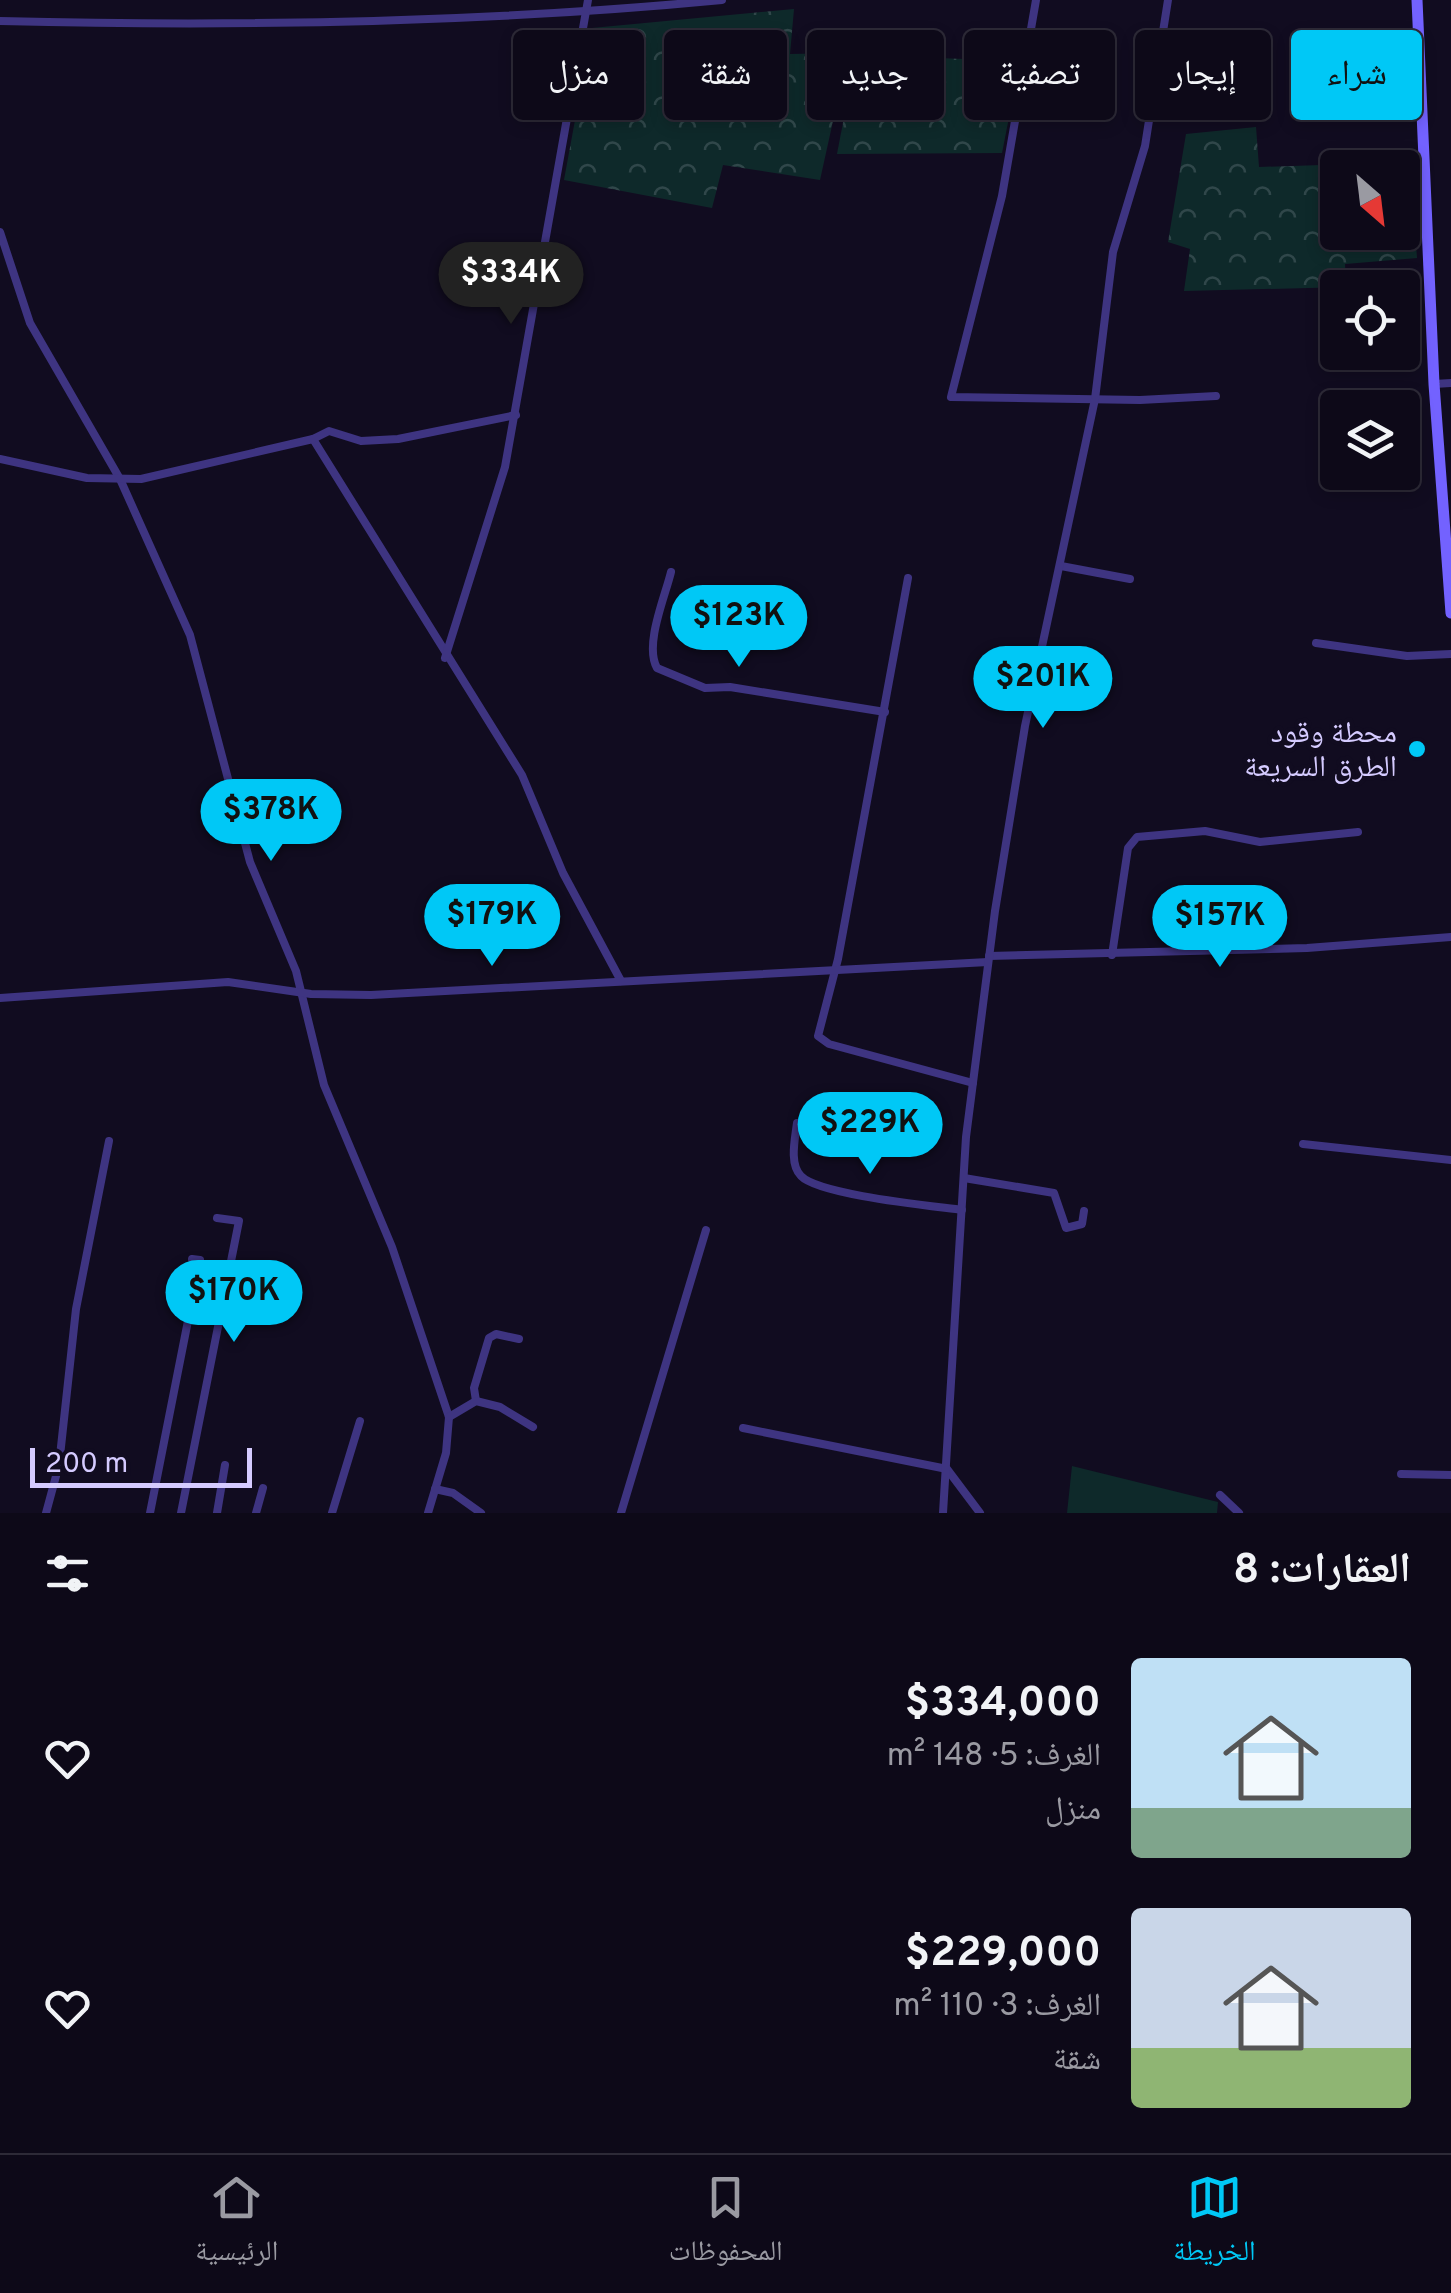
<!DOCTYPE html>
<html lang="ar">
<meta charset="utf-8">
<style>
body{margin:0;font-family:Overpass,"Noto Naskh Arabic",sans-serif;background:#161221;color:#f1f3f6;direction:rtl;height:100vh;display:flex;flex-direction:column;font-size:38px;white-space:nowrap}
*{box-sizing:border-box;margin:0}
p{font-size:32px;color:#9a9aa2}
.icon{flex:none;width:55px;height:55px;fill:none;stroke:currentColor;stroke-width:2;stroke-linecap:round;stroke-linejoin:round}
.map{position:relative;height:1513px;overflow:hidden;direction:ltr}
.details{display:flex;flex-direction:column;background:#0d0918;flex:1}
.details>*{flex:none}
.banner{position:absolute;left:30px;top:30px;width:1392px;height:90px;direction:rtl;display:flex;gap:20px}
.needle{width:65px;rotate:152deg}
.tools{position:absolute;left:1320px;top:150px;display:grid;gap:20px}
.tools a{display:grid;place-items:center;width:100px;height:100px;border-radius:10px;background:#0d0918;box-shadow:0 5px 15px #0003,0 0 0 2px #2d2a37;font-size:50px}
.scale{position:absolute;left:30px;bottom:25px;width:222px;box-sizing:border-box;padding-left:10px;border:5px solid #d5cbff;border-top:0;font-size:28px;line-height:35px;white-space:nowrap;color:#d5cbff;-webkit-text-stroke:8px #110c20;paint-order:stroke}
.price{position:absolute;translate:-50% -85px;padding:0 22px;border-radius:35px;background:#00c8f6;color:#111;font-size:32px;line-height:65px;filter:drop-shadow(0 2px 5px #0008)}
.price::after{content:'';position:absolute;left:50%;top:60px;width:30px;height:22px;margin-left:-15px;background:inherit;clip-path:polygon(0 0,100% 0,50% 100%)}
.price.selected{background:#222;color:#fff}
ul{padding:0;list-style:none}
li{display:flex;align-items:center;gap:30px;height:250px;padding:0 40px}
li span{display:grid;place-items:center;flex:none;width:280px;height:200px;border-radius:10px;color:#555}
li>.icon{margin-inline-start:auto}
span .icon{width:120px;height:120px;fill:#fffc;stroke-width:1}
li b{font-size:42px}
h2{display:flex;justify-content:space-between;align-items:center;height:120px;padding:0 40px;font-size:42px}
.chip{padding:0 35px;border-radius:10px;background:#0d0918;box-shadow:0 5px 15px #0003,0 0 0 2px #2d2a37;font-size:35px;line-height:90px}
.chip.selected{background:#00c8f6;color:#111}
.menu{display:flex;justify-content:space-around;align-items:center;height:140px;border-top:2px solid #2d2a37;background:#0d0918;font-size:28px;color:#9a9aa2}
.menu a{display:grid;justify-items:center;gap:5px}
.menu .selected{color:#00c8f6}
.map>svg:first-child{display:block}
.grass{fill:#0e292a}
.forest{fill:url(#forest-crowns);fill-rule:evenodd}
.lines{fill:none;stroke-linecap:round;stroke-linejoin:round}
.street{stroke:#3e3481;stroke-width:8}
.secondary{stroke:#7362ff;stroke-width:11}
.poi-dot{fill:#00c8f6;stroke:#110c20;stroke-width:4}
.labels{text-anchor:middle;stroke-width:9;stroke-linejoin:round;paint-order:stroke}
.poi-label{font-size:30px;fill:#d5cbff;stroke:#110c20;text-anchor:end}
</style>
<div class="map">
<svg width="1451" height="1513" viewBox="0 0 1451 1513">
<defs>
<pattern id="forest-crowns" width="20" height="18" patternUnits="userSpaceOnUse" patternTransform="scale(2.5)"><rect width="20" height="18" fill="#0e292a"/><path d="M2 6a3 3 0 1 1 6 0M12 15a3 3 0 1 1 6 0" fill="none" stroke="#30474a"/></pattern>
</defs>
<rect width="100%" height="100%" fill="#110c20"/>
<!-- grass -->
<path class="grass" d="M1072,1466L1218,1502L1217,1513H1067Z"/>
<!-- forest -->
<g class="forest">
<path d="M794,9L790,54L848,53L820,180L723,165L712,208L564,180L592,28Z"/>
<path d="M856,55L1020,61L1002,153L837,154Z"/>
<path d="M1256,127L1259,167L1410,162L1417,258L1345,264L1346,287L1184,291L1190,249L1168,242L1186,134ZM1338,168H1402V232H1338Z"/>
</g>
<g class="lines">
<!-- street -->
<g class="street">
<path d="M1036,0L1002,196L951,397L1140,400L1216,396"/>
<path d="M0,21C241,27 482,23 722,0"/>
<path d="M0,232L30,323L120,479L190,635L250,862L296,971L324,1085L392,1247L449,1417L446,1453L428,1513"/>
<path d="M1434,384L1451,383"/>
<path d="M313,439L522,775L563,873L621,981"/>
<path d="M0,459L87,478L141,479L313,439L329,431L361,441L398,439L516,415"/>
<path d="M1061,566L1130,579"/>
<path d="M671,572C665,597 644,645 657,668L705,688L730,687L885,712"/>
<path d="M908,578L838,959L818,1036L829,1044L973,1083"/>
<path d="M1316,643L1407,656L1451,654"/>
<path d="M445,658L505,467L588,0"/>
<path d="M1112,955L1128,848L1137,837L1205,831L1260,842L1358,832"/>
<path d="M989,956L1307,948L1451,937"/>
<path d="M0,998L228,982L311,994L371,995L988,962"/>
<path d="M797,1123C795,1139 789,1164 801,1176C819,1195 933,1206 962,1210"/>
<path d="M1303,1144L1451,1160"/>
<path d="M964,1178L1054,1193L1066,1228L1082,1224L1084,1211"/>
<path d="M476,1401L474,1388L489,1338L496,1334L519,1339"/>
<path d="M449,1417L476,1401L500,1407L533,1427"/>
<path d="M743,1428L947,1469L980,1513"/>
<path d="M1401,1474L1451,1475"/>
<path d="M435,1489L453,1493L481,1513"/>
<path d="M1220,1495L1239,1513"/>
<path d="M46,1513L59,1465L76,1309L109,1141"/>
<path d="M150,1513L200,1260L192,1259"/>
<path d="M181,1513L239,1221L217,1218"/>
<path d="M217,1513L225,1465"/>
<path d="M256,1513L263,1488"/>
<path d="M332,1513L360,1421"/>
<path d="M621,1513L706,1230"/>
<path d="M943,1513L966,1137L995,911L1025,726L1095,399L1113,252L1145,146L1168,0"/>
</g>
<!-- secondary -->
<path class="secondary" d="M1417,0L1434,384L1451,613"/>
</g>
<!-- markers -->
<circle class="poi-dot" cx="1417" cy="749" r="10"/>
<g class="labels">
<!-- poi labels -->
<g class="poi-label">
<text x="1397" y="742">محطة وقود<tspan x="1397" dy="34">الطرق السريعة</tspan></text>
</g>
</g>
</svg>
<div class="tools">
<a><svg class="needle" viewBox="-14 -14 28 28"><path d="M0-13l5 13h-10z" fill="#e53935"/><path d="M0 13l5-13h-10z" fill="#9a9aa2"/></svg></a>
<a><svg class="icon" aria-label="locate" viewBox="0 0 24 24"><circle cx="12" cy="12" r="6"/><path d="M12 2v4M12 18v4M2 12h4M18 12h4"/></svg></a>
<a><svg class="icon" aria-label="layers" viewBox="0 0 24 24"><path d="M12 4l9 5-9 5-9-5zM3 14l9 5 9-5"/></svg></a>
</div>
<div class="scale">200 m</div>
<b class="price selected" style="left:511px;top:327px">$334K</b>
<b class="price" style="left:739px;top:670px">$123K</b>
<b class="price" style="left:1043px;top:731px">$201K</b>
<b class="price" style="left:271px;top:864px">$378K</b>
<b class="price" style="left:492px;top:969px">$179K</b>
<b class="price" style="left:1220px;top:970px">$157K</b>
<b class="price" style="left:870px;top:1177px">$229K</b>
<b class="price" style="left:234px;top:1345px">$170K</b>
<div class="banner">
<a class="chip selected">شراء</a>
<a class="chip">إيجار</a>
<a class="chip">تصفية</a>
<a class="chip">جديد</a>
<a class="chip">شقة</a>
<a class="chip">منزل</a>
</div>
</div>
<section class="details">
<h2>العقارات: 8<svg class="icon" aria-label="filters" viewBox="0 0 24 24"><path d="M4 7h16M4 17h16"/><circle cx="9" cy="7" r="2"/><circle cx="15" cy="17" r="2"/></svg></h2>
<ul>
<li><span style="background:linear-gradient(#bfe0f5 75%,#7fa58c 0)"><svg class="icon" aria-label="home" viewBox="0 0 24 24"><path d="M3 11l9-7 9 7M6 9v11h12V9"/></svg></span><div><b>$334,000</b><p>الغرف: 5 · 148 m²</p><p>منزل</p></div><svg class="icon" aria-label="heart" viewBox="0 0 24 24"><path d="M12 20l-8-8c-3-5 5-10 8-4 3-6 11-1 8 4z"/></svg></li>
<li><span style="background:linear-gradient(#c9d6e8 70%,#8fb573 0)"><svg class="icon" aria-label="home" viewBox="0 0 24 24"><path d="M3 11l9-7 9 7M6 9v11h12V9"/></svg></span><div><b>$229,000</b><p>الغرف: 3 · 110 m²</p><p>شقة</p></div><svg class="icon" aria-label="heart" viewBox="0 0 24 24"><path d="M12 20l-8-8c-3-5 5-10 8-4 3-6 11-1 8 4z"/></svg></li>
</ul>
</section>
<nav class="menu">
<a class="selected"><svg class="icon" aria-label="map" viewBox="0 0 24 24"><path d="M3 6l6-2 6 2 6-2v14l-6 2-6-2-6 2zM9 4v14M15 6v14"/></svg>الخريطة</a>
<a><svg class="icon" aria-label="saved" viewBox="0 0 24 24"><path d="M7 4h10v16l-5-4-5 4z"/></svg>المحفوظات</a>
<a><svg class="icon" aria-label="home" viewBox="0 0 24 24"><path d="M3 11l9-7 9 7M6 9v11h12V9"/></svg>الرئيسية</a>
</nav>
